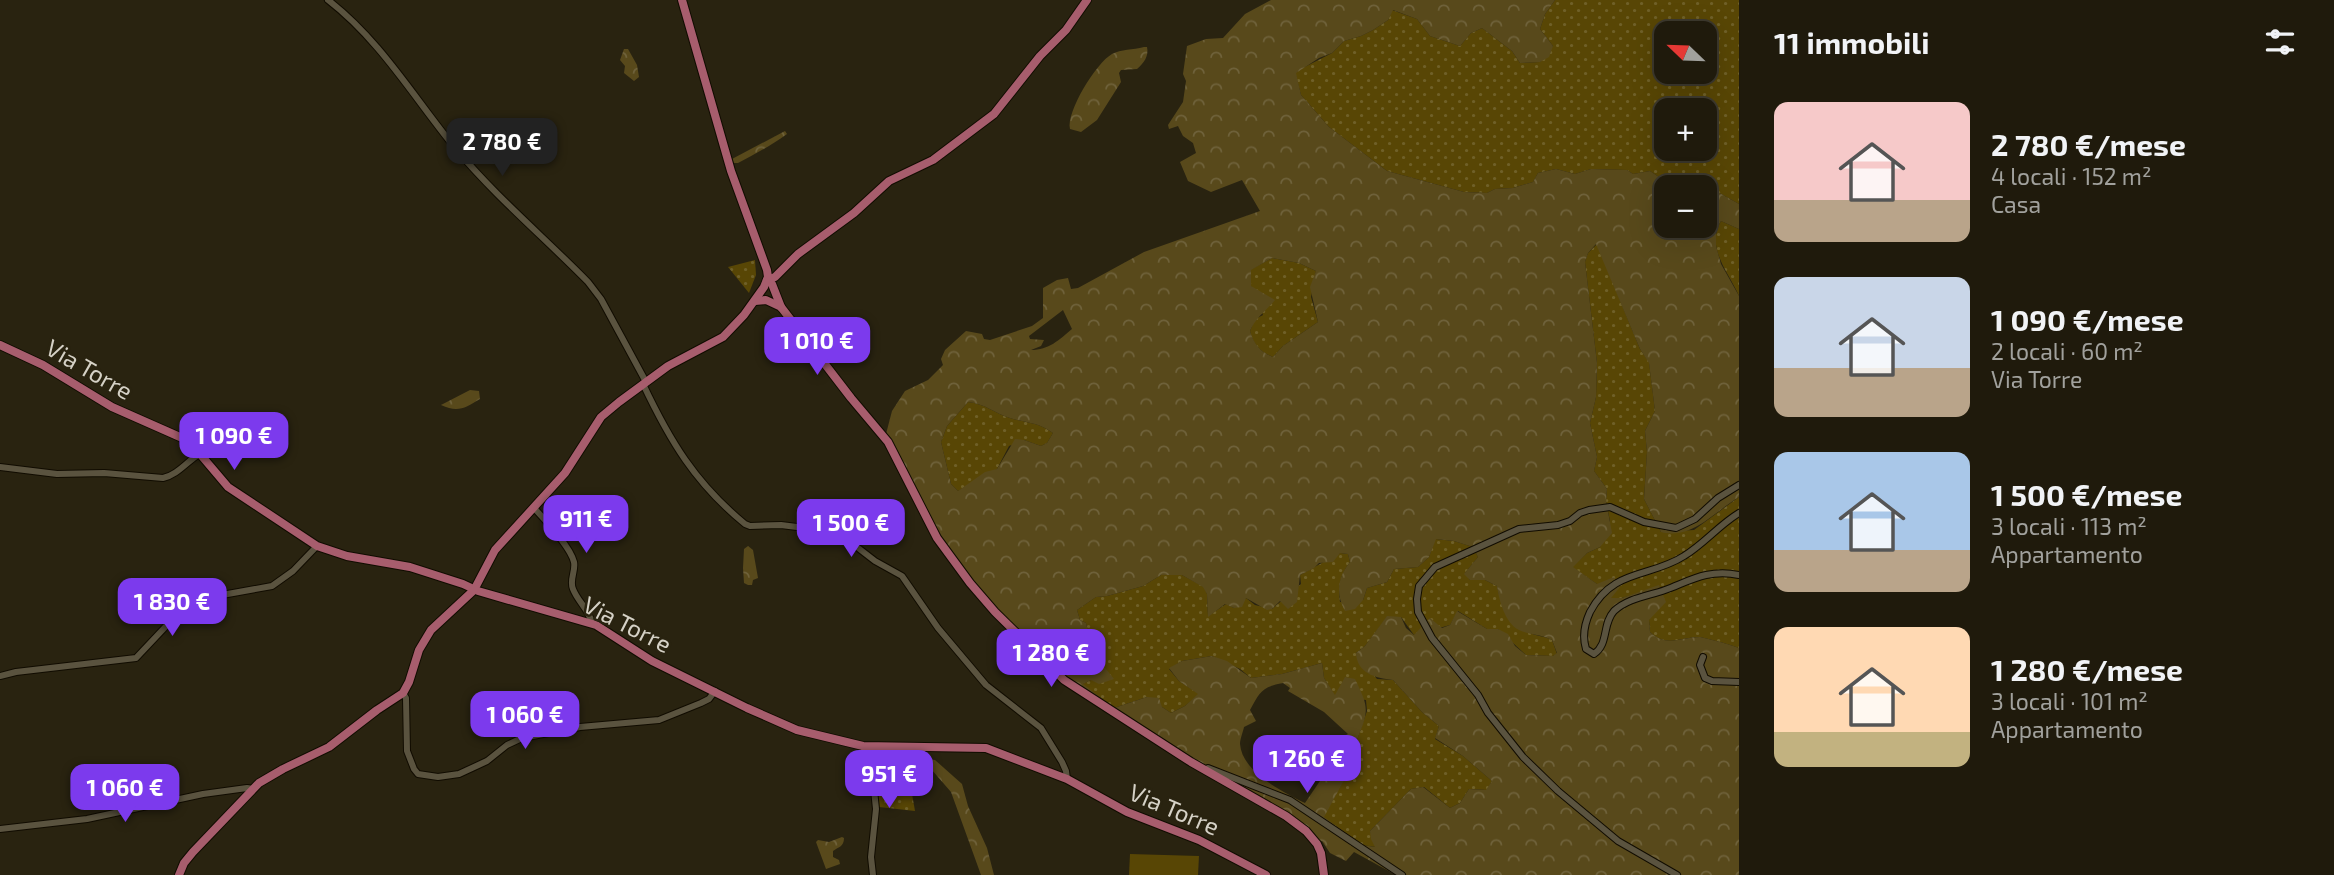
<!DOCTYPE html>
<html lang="it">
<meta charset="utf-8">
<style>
body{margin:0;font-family:"Exo 2",sans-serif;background:#272315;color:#f1f3f6;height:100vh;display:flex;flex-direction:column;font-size:26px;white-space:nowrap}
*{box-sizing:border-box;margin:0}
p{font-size:23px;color:#a1a19d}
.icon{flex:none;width:38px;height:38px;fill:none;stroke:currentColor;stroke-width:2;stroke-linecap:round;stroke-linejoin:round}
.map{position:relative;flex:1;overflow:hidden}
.sheet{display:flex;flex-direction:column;background:#1f1a0c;width:595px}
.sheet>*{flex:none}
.needle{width:46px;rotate:293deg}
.fabs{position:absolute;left:1654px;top:21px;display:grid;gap:14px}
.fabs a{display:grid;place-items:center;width:63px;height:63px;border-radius:14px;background:#1f1a0c;box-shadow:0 7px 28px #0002,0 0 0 2px #3c382d;font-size:35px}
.price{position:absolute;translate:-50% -60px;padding:0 16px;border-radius:14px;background:#7c3aed;color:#fff;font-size:23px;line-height:46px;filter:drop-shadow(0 2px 4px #0008)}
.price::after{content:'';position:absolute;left:50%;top:42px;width:21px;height:16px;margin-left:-10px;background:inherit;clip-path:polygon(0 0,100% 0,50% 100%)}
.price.selected{background:#222;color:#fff}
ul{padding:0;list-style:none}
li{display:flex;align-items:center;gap:21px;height:175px;padding:0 35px}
li span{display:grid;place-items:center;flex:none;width:196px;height:140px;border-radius:14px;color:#555}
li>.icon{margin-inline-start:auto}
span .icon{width:84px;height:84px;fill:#fffc;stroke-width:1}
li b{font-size:30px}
h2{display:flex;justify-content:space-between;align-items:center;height:84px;padding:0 35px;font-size:30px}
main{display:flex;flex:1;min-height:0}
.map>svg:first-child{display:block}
.grass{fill:url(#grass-dots);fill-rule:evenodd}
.forest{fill:url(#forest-crowns);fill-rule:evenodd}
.pitch{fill:#584605}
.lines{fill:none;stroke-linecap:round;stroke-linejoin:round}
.minor-casing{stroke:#110c00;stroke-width:8}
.major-casing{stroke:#110c00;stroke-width:10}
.minor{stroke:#5a533f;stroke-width:6}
.major{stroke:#a75d6d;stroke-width:8}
.labels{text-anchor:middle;stroke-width:5;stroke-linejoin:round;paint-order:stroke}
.street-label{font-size:24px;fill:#d5d1c6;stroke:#292310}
</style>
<main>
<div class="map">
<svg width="1739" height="875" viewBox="0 0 1739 875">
<defs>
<pattern id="grass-dots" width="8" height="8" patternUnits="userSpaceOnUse" patternTransform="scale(1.75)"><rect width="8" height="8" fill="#584605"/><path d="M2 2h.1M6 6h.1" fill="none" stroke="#6f6028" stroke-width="1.8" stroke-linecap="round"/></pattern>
<pattern id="forest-crowns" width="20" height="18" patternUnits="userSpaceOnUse" patternTransform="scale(1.75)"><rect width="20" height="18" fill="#58491b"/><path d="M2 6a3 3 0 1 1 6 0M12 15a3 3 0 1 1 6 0" fill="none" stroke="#6f623b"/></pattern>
</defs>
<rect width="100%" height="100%" fill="#292310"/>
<!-- grass -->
<g class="grass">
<path d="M1555,0H1739V204L1716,191L1662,179L1650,171L1633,174L1627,170L1591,169L1575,174L1556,169L1538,173L1533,182L1513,188L1495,189L1487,193L1464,192L1387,171L1329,127L1301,95L1295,72L1332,53L1344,41L1361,36L1373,30L1388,20L1392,10L1417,19L1430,36L1460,46L1471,33L1482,28L1512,51L1520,63L1540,62L1553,46L1540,29L1545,14ZM1666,33H1704V72H1666ZM1666,110H1704V149H1666Z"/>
<path d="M1721,221L1739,229V296C1729,272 1705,248 1721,221Z"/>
<path d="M1597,244L1640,349L1649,362L1655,411L1645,431L1647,452L1644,499L1661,532L1694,530L1739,497V648C1732,645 1706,638 1700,637C1680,637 1667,648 1650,632L1649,620L1659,586L1622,598H1609L1597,584L1572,567L1587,553L1600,547L1610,521L1606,501L1607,489L1594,471L1597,457L1590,423L1596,397L1597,363L1585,262L1588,253Z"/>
<path d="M1272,258L1299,263L1316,271L1311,297L1318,322L1283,346L1273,357C1260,352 1253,344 1250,331L1255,319L1263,315L1251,286L1250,270Z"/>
<path d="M755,260L756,275L749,293L728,267Z"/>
<path d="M968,402C986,404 994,413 1010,418C1026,423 1039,422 1053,433L1047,443L1041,446L1024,440L1009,446L997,469L958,491L951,484L941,442L947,426Z"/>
<path d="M1435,539L1454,541L1473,547L1478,557L1465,573L1470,580H1485L1497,586C1500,604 1512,623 1530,633C1536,636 1545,636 1552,640L1557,654L1553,656L1526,655L1498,629H1487L1458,611L1450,625L1414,635L1401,617H1387L1365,646L1356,653L1377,679L1393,680L1422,712L1439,726L1435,739L1463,756L1492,781L1487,790L1469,789L1460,803L1450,808L1424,787L1411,789L1370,831L1376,847L1362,845L1323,817L1353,764L1361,746L1357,740L1367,711L1366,700L1335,696L1324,678L1322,663L1282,674L1251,678L1240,669L1212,656L1182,661L1169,669L1179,681L1199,694L1185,706L1171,713L1147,697L1114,708L1082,684L1091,680L1098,660L1092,653L1086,623L1080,620L1077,610L1096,597L1107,596L1143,586L1161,575H1182L1204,587L1207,594L1208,616L1226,604L1234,608L1246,598L1255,605L1272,609L1301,584L1300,575L1340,553L1348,554L1350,562C1340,575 1338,586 1340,602L1363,600L1367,588L1387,582L1394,569L1418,567L1429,557Z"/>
<path d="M874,777H905L912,794L915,811L879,807Z"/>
</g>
<!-- forest -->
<g class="forest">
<path d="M1271,0H1555L1545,14L1540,29L1553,46L1549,57L1540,62L1520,63L1512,51L1482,28L1471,33L1460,46L1430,36L1417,19L1393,10L1388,20L1373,30L1361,36L1344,41L1332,53L1319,58L1296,73L1301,95L1329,127L1387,171L1464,192L1487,193L1495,189L1513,188L1533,182L1538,173L1556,169L1575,174L1591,169L1627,170L1633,174L1650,171L1662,179L1699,187H1666V226H1704L1705,189L1716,191L1739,204V229L1721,221L1716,230V246L1721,264L1739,296V497C1714,512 1692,540 1661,532L1644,499L1647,452L1645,431L1655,411L1649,363L1640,349L1596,244L1588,253L1585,262L1597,363L1596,397L1590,423L1597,457L1594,471L1607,489L1606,501L1612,533L1600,547L1587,553L1573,567L1597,584L1614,577L1620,587L1611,598H1622L1659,585L1666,602L1649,620L1650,632C1667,648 1680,637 1700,637C1706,638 1732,645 1739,648V875H1396L1354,852L1346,861L1330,853L1322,841L1317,844L1306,831L1076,688L1026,644L937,538L886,434L892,411L905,391L928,380L943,365L941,359L945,350L966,331L982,334L984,339L990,340L1032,326L1043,318V288L1057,280L1068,278L1071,289L1078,288L1144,252L1260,211L1242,180L1211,192L1188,181L1180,162L1196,153L1193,143L1183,136L1178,126L1169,129L1168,125L1183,102L1186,81L1183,74L1187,46L1206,39L1223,38L1245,14ZM1272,258L1299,263L1316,271L1310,287L1318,322L1283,346L1273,357C1260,352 1254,344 1250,331C1255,318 1266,311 1275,300L1251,286V270ZM1063,310L1072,329C1059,340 1049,350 1031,350L1041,346L1044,340L1030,339L1029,336ZM968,402C986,404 994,413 1010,418C1026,423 1039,422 1053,433L1047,443L1041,446L1024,440L1015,439L997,469L985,472L958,491L951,484L941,442L947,426ZM1436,539L1454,541L1473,547L1478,557L1464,574L1470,580H1485L1497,586C1499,600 1505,623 1519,630C1530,635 1541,634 1552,640L1557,653L1553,656L1526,655L1515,646L1508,634L1498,629H1487L1457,611L1450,625L1442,628L1430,618L1414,635L1406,628L1401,617L1387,616L1365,646L1356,653C1357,673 1375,678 1393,680L1422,712L1439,726L1435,738L1463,756L1492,781L1486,790L1469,789L1460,803L1450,808L1423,787L1411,789L1370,831L1371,839L1375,847L1362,845L1324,817L1353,764L1361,745L1357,740C1369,710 1369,708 1355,679L1345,677L1335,695L1324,678L1322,663L1282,674L1251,678L1227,661L1212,656L1182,661L1169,668L1179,681L1198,694L1185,706L1171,713L1162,707L1159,698L1147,697L1114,708L1083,684L1091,680L1099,684L1114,679L1093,653L1086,623L1080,620L1077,610L1096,597L1107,596L1143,586L1161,575H1182L1203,587L1207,594L1208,617L1225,604L1234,608L1242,607L1246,598L1267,610L1272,609L1280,601L1288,609L1297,602L1300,575L1314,568L1319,563L1333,562L1340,553L1348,554L1350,562C1338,577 1335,593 1345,611L1355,609L1363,600L1367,588L1387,582L1394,569L1418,567L1429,557ZM1283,683L1290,688L1288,691L1324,712L1348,734L1341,738V750L1305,803C1283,792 1242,772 1240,744C1240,739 1243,732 1244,727L1256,721L1250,710C1260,692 1261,687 1283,683Z"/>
<path d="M1144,47H1147C1149,56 1144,63 1137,69L1121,70L1119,73L1121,82L1097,120L1081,132L1070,129C1066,112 1096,63 1112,54C1121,49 1133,50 1144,47Z"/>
<path d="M624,49H628L637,65L639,77L634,81L624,73L625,66L620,60Z"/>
<path d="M785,131L787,134C772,145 755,154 738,163H734L732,159Z"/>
<path d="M470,390L479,391L480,399C465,408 458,413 441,405Z"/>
<path d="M748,546L753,550L758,578L753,580L752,585H748L744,583L743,568L744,549Z"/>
<path d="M927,759L935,760L962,784L968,806L987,848L994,875H981L951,792L925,762Z"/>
<path d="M842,837L844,838C844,847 838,847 833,851V857L839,860L840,864L826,869L816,842L818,840L829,842Z"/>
</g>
<!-- pitch -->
<path class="pitch" d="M1130,854L1199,856L1198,875H1129Z"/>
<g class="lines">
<defs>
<g id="minor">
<path d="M328,0C381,41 414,98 456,149C496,197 545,238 588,282L601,299L646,382"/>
<path d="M643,384C670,441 695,483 745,524L750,526L781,525L821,530L853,544L875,561L902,576L938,628L986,685L1041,728L1062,762L1066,771L1067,779"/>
<path d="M0,467L57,474L104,473L163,478C178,475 188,460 201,453"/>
<path d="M534,508C545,520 570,546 574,562C576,571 569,580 573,589C578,602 588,608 592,623"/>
<path d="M1739,513C1719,525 1704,544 1684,556C1650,578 1613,568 1590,612C1584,625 1582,636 1586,649L1594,654C1609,644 1602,624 1614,611C1628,598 1648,596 1665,590C1679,585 1692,578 1706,575C1716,573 1729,573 1739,575"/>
<path d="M1703,657L1700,665L1705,678L1712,681L1739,682"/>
<path d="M0,676L16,672L136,658L186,605L211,597L272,586L293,571L317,546"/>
<path d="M403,693L406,698L407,751L414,769L418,774L438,777L459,774L487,761L507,745L522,738L580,727L659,720L701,703L709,699L715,691"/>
<path d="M863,746L873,780L876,809L871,857L873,875"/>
<path d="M1206,770L1208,768L1290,800L1402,875"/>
<path d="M0,829L87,819L203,794L247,788L253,789"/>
<path d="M1677,875L1618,841L1558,791L1523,757L1488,713L1478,695L1432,638L1418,612L1417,599L1419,586L1435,567L1519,529L1558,525L1570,521L1580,513L1589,510L1610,507L1644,522L1676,528L1695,519L1718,498L1739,485"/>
</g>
<g id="major">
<path d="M755,301L766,300L781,307L851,398L888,442L937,538L970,583L995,612L1064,680L1191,762L1286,816L1306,831L1317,844L1321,853L1324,875"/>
<path d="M781,307L772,284L767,280L775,277L798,254L854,213L889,181L933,160L994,114L1040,56L1066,30L1087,0"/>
<path d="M0,345L43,365L112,407L189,441L228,487L317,546L347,556L410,567L463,584L478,591L596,625L652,661L747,708L797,730L863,746L986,748L1067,779L1127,812L1199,840L1266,875"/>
<path d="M179,875L184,863L193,852L259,783L283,769L329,747L377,710L403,693L409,682L419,650L431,630L474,590L495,550L565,473L601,417L619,402L668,366L723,337L744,315L764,287L768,277L767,270L731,171L682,0"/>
</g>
</defs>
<!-- minor casing -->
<use href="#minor" class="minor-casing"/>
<!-- major casing -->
<use href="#major" class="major-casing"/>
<!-- minor -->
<use href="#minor" class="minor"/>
<!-- major -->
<use href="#major" class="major"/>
</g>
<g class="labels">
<!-- street labels -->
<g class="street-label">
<text transform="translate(89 370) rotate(30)" y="8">Via Torre</text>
<text transform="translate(627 625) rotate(27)" y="8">Via Torre</text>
<text transform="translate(1174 810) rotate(23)" y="8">Via Torre</text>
</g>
</g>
</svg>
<div class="fabs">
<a><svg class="needle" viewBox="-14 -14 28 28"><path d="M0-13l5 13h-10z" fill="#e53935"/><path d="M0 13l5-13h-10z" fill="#a1a19d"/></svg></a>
<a>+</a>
<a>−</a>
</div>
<b class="price selected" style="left:502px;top:178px">2 780 €</b>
<b class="price" style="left:817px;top:377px">1 010 €</b>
<b class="price" style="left:234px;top:472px">1 090 €</b>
<b class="price" style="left:586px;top:555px">911 €</b>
<b class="price" style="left:851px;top:559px">1 500 €</b>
<b class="price" style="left:172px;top:638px">1 830 €</b>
<b class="price" style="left:1051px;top:689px">1 280 €</b>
<b class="price" style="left:525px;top:751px">1 060 €</b>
<b class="price" style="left:1307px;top:795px">1 260 €</b>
<b class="price" style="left:889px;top:810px">951 €</b>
<b class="price" style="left:125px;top:824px">1 060 €</b>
</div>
<section class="sheet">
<h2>11 immobili<svg class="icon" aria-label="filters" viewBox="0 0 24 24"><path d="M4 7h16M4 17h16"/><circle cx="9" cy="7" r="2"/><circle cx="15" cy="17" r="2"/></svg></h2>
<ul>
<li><span style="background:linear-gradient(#f6c9c9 70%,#b9a48a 0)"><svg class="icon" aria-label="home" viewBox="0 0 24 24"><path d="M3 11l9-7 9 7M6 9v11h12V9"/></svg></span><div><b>2 780 €/mese</b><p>4 locali · 152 m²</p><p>Casa</p></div></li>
<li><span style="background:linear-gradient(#c9d6e8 65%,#b9a48a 0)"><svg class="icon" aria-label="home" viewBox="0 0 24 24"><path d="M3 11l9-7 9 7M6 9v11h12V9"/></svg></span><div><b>1 090 €/mese</b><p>2 locali · 60 m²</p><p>Via Torre</p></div></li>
<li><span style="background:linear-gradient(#a9c7e8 70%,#b9a48a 0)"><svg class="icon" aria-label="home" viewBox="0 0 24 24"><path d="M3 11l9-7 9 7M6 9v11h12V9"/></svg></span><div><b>1 500 €/mese</b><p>3 locali · 113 m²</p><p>Appartamento</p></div></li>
<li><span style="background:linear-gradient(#ffd9b3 75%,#c2b280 0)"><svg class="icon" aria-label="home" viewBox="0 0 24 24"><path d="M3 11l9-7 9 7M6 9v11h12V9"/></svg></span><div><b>1 280 €/mese</b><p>3 locali · 101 m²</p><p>Appartamento</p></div></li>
</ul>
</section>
</main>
